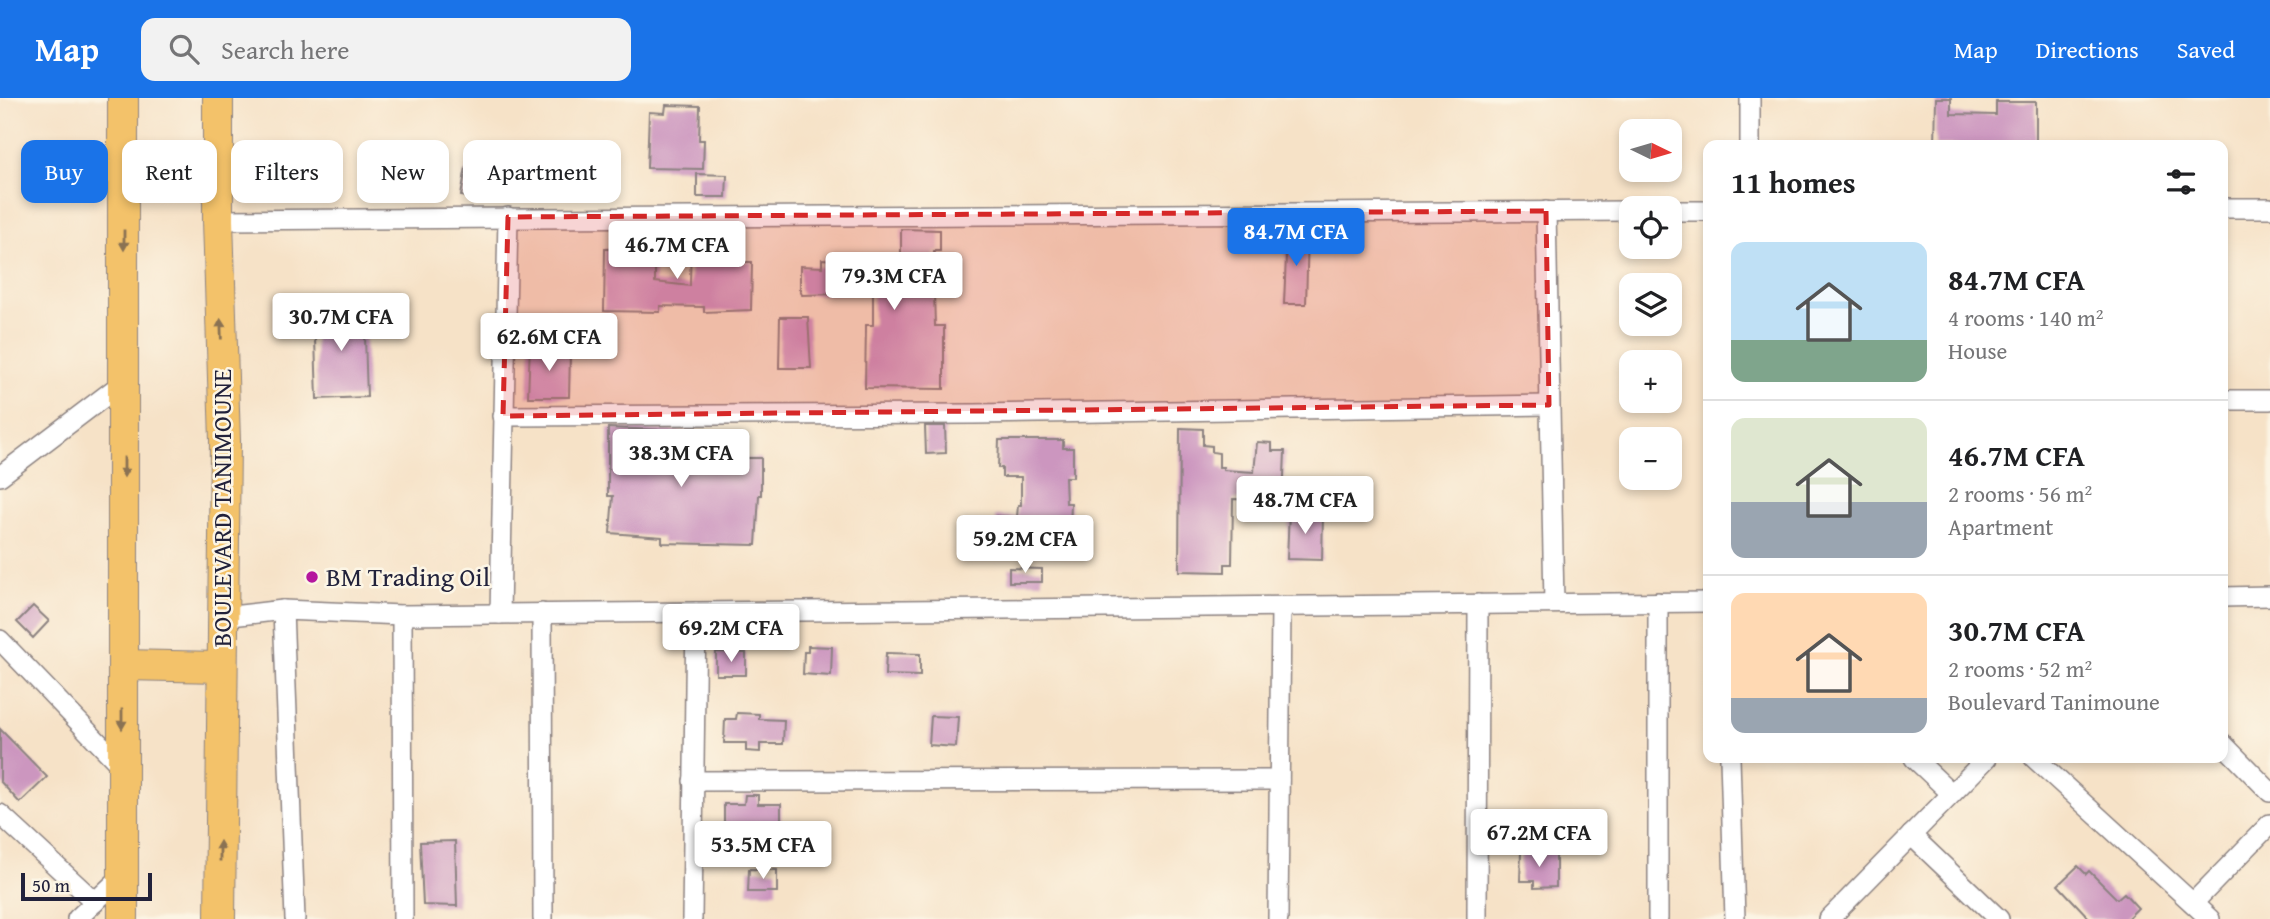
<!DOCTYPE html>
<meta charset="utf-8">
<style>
body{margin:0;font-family:"Gentium Book Plus",serif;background:#f2f2f2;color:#202124;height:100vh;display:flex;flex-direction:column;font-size:26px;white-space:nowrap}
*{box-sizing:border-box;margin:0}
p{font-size:23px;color:#757577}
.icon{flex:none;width:38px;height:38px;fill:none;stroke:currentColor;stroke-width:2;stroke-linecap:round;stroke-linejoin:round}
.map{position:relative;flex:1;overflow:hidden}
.drawer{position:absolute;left:1703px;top:42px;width:525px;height:623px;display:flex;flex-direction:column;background:#fff;border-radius:14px;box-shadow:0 4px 10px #0003}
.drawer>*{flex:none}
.hud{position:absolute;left:21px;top:42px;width:665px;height:63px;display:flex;gap:14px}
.needle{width:46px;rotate:95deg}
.controls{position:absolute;left:1619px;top:21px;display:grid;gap:14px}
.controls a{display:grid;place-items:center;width:63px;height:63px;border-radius:14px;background:#fff;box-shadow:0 4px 10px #0003;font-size:35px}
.scale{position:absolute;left:21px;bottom:18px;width:131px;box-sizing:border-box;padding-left:7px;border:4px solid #22223b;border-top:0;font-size:19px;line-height:24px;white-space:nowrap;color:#22223b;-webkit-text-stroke:5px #fcf5e5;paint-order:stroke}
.price{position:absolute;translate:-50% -60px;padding:0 16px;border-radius:7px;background:#fff;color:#222;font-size:23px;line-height:46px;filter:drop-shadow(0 2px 4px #0008)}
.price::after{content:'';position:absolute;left:50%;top:42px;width:21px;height:16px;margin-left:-10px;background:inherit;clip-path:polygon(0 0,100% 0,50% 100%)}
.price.selected{background:#1a73e8;color:#fff}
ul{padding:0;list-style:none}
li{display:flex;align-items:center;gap:21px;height:175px;padding:0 28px}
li+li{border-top:2px solid #e0e0e0}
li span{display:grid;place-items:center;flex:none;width:196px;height:140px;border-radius:14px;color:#555}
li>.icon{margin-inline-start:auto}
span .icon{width:84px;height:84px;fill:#fffc;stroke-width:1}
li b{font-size:30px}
h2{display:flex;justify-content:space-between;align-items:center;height:84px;padding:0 28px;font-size:30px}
.chip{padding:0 24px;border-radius:14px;background:#fff;box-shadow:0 4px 10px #0003;font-size:24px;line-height:63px}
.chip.selected{background:#1a73e8;color:#fff}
header{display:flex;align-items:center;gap:42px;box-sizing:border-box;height:98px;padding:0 35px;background:#1a73e8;color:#fff}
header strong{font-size:33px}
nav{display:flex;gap:38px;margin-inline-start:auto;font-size:24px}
.search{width:490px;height:63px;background:#f2f2f2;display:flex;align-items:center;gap:18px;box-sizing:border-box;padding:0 24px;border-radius:14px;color:#757577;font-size:26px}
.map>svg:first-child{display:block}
.building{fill:#cc96bf}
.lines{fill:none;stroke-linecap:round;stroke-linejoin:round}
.street-casing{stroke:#8c8281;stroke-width:22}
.primary-casing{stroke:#8c8281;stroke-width:32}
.street{stroke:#fff;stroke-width:19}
.primary{stroke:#f3c26a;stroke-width:30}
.oneway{fill:#8a7252}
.marked{fill:#d62828;fill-opacity:0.2;stroke:#d62828;stroke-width:5;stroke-dasharray:14 9;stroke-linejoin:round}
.poi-dot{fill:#b5179e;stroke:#fcf5e5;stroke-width:2.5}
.labels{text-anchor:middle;stroke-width:5;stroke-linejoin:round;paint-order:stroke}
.street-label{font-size:26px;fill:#22223b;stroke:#fcf5e5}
.poi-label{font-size:26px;fill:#22223b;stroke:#fcf5e5;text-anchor:start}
</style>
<header>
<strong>Map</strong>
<div class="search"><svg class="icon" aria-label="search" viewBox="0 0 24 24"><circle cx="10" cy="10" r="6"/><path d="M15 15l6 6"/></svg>Search here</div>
<nav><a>Map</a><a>Directions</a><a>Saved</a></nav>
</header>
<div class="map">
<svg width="2270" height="821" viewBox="0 0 2270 821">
<rect width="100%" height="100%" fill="#fcf5e5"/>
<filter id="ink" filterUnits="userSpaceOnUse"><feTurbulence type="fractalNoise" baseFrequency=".0143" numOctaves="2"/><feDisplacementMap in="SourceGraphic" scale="14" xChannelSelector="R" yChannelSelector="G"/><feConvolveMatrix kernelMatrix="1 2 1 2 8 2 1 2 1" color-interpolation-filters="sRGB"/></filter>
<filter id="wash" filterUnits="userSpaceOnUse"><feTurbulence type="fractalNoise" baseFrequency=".00686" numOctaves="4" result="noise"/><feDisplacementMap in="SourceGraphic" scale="28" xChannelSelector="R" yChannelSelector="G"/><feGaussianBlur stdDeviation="1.57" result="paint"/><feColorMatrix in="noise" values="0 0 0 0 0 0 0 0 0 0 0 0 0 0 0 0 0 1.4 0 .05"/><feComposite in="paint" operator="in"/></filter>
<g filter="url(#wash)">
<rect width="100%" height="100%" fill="#f6e2c7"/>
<g id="blocks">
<!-- building -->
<g class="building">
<path d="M1936,0H1951V16L1996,17V4H2036V47H1935Z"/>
<path d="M666,7L700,8L699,42H704L703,71L647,70L649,14L665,15Z"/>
<path d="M466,69L484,72L479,101L461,98Z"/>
<path d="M697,76L727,77L726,99H697Z"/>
<path d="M901,131L940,132V153H934V195L935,228H944V291L865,290L866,227H873V195L802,197L800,192V168L822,169V161L836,162V169H875V161H901Z"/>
<path d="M1287,134H1308L1306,206H1284Z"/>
<path d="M691,140H707L706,153L743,154V164H752L751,212L704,214V209L660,208V214L604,213L605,151L655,150V184L690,188Z"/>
<path d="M364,208L367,299L317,301L314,210Z"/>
<path d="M780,219H808L811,270H779Z"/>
<path d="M530,247L548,248V254H570L569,299H528Z"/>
<path d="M925,328H945L946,355L926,356Z"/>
<path d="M608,330L711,334V360H761V397H759L756,447L662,445V439L610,435L613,398H608Z"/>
<path d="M1180,330L1203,331V347L1212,348V354L1219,355V369H1223V372L1254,374L1257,344L1272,345V353H1285L1283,403L1233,401L1232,466H1225V474L1179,473Z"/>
<path d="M999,342H1063V350H1073V379H1065L1066,405H1071L1070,432H1017V439H996V418L1017,419L1018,407H1021V379H1002V370H998Z"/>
<path d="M1289,414L1323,415L1322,462L1287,461Z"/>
<path d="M1009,470L1042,471V484H1009Z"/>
<path d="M33,508L49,523L33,540L17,524Z"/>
<path d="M808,548L832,549L831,578L803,576L804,554H808Z"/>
<path d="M716,554L746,555V577H716Z"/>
<path d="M886,555L920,556V578L885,577Z"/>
<path d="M737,615L759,616V621L784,622L783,646H760V654L746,653V645H724L725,621H736Z"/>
<path d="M931,618L958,619L956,649L929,647Z"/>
<path d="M0,631L47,679L20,705L0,683Z"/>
<path d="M745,697H758V706H781V731H724V706H744Z"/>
<path d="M455,743L457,808L423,807L420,744Z"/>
<path d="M1521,754H1556V789L1534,790V783H1520Z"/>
<path d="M2078,768L2086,776L2089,773L2117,801L2124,795L2138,810L2127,821H2090L2058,787Z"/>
<path d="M749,771L777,772V794H748Z"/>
</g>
</g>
</g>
<g filter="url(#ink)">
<use href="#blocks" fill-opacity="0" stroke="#8c8281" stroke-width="2"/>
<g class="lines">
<defs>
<g id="street">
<path d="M1750,0V47"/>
<path d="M2222,110H2270"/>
<path d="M1546,113L1554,505"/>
<path d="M1670,113H1708"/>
<path d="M218,122L1631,113"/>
<path d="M2222,302H2270"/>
<path d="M503,318L974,316L1549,307"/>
<path d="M0,378L125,283"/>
<path d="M2222,499L2270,498"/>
<path d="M1658,504V821"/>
<path d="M283,512L295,821"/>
<path d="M542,515L543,821"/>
<path d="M500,516L508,119"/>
<path d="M402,517L403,821"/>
<path d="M223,519L283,512L402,517L1708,504"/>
<path d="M0,542L122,669"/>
<path d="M2222,645L2270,694"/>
<path d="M1730,660L1735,821"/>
<path d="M1914,660L1951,695"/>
<path d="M2034,660L2210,821"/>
<path d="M693,683L1279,682"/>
<path d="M0,716L95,804"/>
<path d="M1911,737L1999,821"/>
<path d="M2193,805L2270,726"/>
<path d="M77,821L122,778"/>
<path d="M692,821L696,514"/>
<path d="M1278,821L1281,508"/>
<path d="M1477,821L1478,506"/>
<path d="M1829,821L1987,660"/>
</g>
<g id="primary">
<path d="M123,0V821"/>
<path d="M218,0V122L225,343L220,821"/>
<path d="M123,567L221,569"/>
</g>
</defs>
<!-- street casing -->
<use href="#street" class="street-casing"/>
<!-- primary casing -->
<use href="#primary" class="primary-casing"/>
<!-- street -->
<use href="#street" class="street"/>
<!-- primary -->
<use href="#primary" class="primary"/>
</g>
<!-- one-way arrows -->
<defs><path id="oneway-solid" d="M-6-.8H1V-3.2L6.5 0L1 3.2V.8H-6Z" transform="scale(1.75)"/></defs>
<g class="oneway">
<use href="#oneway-solid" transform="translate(124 142) rotate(90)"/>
<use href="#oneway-solid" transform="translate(221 231) rotate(-92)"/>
<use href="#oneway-solid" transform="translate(124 369) rotate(90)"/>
<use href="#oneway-solid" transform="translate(122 621) rotate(90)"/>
<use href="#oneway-solid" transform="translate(220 753) rotate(-90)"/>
</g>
</g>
<!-- marked area -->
<path class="marked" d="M1546,113L1549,307L503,318L508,119Z"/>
<!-- markers -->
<circle class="poi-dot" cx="312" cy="479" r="7"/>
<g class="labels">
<!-- street labels -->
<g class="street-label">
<text transform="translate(222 410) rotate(-90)" y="9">BOULEVARD TANIMOUNE</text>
</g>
<!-- poi labels -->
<g class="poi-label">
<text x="326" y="488">BM Trading Oil</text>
</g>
</g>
</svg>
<div class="controls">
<a><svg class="needle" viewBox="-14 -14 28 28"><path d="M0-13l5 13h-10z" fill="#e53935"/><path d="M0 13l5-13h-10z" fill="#757577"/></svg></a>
<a><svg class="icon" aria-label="locate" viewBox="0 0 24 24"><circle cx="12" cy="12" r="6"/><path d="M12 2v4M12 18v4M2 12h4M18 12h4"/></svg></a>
<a><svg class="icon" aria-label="layers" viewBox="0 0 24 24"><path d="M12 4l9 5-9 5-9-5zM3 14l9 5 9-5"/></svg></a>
<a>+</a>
<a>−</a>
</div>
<div class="scale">50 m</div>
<b class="price selected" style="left:1296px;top:170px">84.7M CFA</b>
<b class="price" style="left:677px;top:183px">46.7M CFA</b>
<b class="price" style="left:894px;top:214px">79.3M CFA</b>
<b class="price" style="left:341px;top:255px">30.7M CFA</b>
<b class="price" style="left:549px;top:275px">62.6M CFA</b>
<b class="price" style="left:681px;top:391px">38.3M CFA</b>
<b class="price" style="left:1305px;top:438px">48.7M CFA</b>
<b class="price" style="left:1025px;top:477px">59.2M CFA</b>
<b class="price" style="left:731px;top:566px">69.2M CFA</b>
<b class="price" style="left:1539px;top:771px">67.2M CFA</b>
<b class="price" style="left:763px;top:783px">53.5M CFA</b>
<div class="hud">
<a class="chip selected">Buy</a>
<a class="chip">Rent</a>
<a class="chip">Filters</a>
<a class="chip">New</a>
<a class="chip">Apartment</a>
</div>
<section class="drawer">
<h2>11 homes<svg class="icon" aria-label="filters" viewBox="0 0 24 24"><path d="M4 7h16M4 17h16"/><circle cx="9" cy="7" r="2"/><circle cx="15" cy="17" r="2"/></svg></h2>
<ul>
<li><span style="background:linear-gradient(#bfe0f5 70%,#7fa58c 0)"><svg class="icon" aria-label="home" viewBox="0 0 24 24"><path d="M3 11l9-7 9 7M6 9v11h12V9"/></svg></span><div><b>84.7M CFA</b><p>4 rooms · 140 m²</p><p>House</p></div></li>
<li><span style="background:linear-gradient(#dfe7d0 60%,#9aa5b1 0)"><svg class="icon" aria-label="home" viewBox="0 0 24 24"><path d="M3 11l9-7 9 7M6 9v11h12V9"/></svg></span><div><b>46.7M CFA</b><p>2 rooms · 56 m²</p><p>Apartment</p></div></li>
<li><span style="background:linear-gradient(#ffd9b3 75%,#9aa5b1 0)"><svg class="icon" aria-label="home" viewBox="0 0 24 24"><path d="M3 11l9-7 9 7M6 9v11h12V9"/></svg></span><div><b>30.7M CFA</b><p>2 rooms · 52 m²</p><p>Boulevard Tanimoune</p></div></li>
</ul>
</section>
</div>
